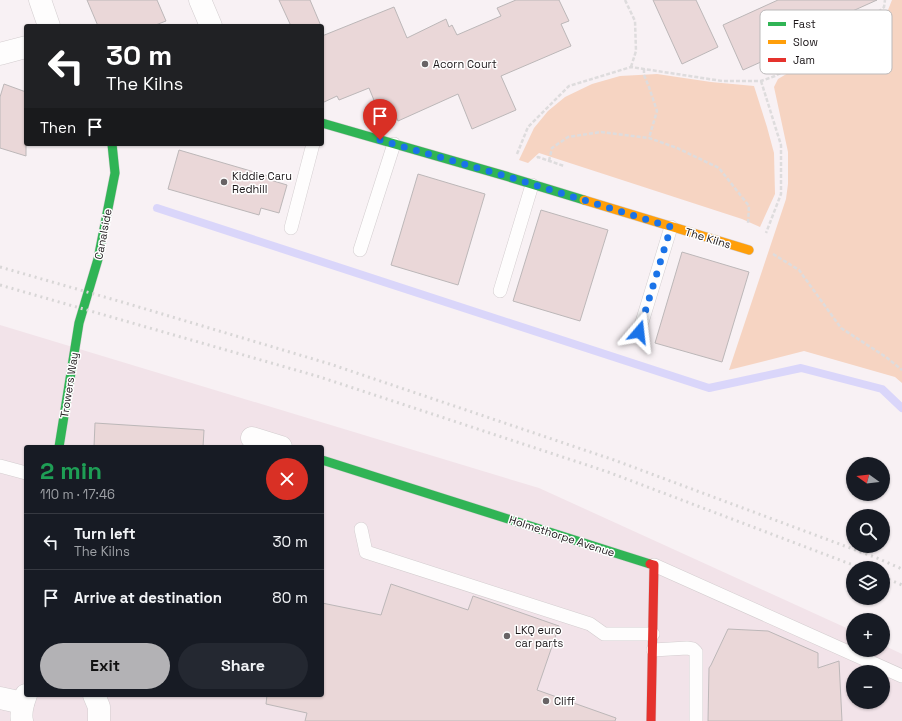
<!DOCTYPE html>
<html lang="en">
<head>
<meta charset="utf-8">
<style>
	body { margin:0; font-family:"Space Grotesk",sans-serif; background:#242831; color:#f1f3f6; height:100vh; display:flex; flex-direction:column; font-size:15px; white-space:nowrap }
	* { box-sizing:border-box; margin:0 }
	p { font-size:13px; color:#9ea1a6 }
	.icon { flex:none; width:22px; height:22px; fill:none; stroke:currentColor; stroke-width:2; stroke-linecap:round; stroke-linejoin:round }
	.map { position:relative; flex:1; overflow:hidden }
	.sheet { position:absolute; left:24px; top:445px; width:300px; height:252px; display:flex; flex-direction:column; background:#171b24; border-radius:4px; box-shadow:0 1px 3px #0004 }
	.sheet>* { flex:none }
	.banner { position:absolute; left:24px; top:24px; width:300px; height:122px; border-radius:4px; box-shadow:0 1px 3px #0004; background:#202124; color:#fff; overflow:hidden }
	.needle { width:26px; rotate:285deg }
	.buttons { position:absolute; left:846px; top:457px; display:grid; gap:8px }
	.buttons a { display:grid; place-items:center; width:44px; height:44px; border-radius:50%; background:#171b24; box-shadow:0 1px 3px #0004; font-size:20px }
	.pin { position:absolute; display:grid; place-items:center; width:34px; height:34px; color:#fff; margin:-41px -17px; border-radius:50% 50% 50% 0; rotate:-45deg; box-shadow:0 0 4px #0007 }
	.pin .icon { rotate:45deg }
	.me { position:absolute; width:44px; margin:-22px; rotate:17deg; stroke-linejoin:round; filter:drop-shadow(0 0 3px #0008) }
	.turn { display:flex; align-items:center; gap:14px; height:84px; padding:0 16px; font-size:18px }
	.turn .icon { width:52px; height:52px; stroke-width:2.5 }
	.turn b { display:block; font-size:28px; line-height:34px }
	.then { display:flex; align-items:center; height:38px; padding:0 16px; background:#0003; gap:8px; font-size:15px }
	.round { display:grid; place-items:center; flex:none; width:42px; height:42px; border-radius:21px; background:#242831 }
	.head { display:flex; align-items:center; justify-content:space-between; height:68px; padding:0 16px }
	h1 { font-size:24px; font-weight:800; line-height:30px; color:#1e9e55 }
	.cta { display:flex; gap:8px; margin-top:auto; padding:8px 16px }
	.cta a { flex:1; height:46px; border-radius:24px; background:#b3b2b5; color:#111; font-size:16px; font-weight:800; line-height:46px; text-align:center }
	.cta a+a { background:#242831; color:#f1f3f6 }
	ul { padding:0; list-style:none }
	li { display:flex; align-items:center; gap:12px; height:56px; padding:0 16px; border-top:1px solid #363941 }
	li div { flex:1 }
	li b { display:block; font-size:15px }
	li em { font-style:normal }
	.map>svg:first-child { display:block }
</style>
</head>
<body>
<div class="map">
<svg width="902" height="721" viewBox="0 0 902 721">
	<rect width="100%" height="100%" fill="#f8f1f4"/>
	<!-- built -->
	<path fill="#f2e3e9" fill-rule="evenodd" d="M0 325 539 488 853 631V650H883V645L902 654V721H0ZM26 447H322V695H26ZM853 672H883V702H853Z"/>
	<!-- green -->
	<g fill="#f6d4c2">
		<path d="M892 0H902V383L895 377 804 351 729 370 786 199 788 184V152L774 87 778 79 886 15Z"/>
		<path d="M657 74 711 82 754 86 767 127 774 153 775 194 760 227 742 219 539 153 528 163 519 160 534 128 548 111 565 97 592 84 620 76Z"/>
	</g>
	<g fill="none" stroke-linecap="round" stroke-linejoin="round">
		<!-- stream -->
		<path stroke="#dad6fa" stroke-width="8" d="M157 208 709 388 801 368 882 389 902 408"/>
	</g>
	<!-- building -->
	<g fill="#ead7d8" stroke="#bcb7b8">
		<path d="M87 0H157L166 21 153 26H98Z"/>
		<path d="M279 0H310L321 26H291Z"/>
		<path d="M516 0H559L569 21 561 24 571 46 501 76 516 110 472 129 458 94 398 121 393 109 380 115 369 88 339 100 337 96 322 103V36L394 7 407 38 446 19 449 27 452 25 457 35 501 16 497 8Z"/>
		<path d="M653 0H696L718 47 682 64Z"/>
		<path d="M778 0H877L826 23 831 32 810 40 743 70 723 25Z"/>
		<path d="M4 84 26 92V156L0 148V97Z"/>
		<path d="M179 150 268 176 267 179 287 185 279 213 261 208 259 215 168 189Z"/>
		<path d="M418 174 485 194 458 285 391 265Z"/>
		<path d="M541 210 608 230 580 321 513 301Z"/>
		<path d="M682 252 749 272 722 362 655 343Z"/>
		<path d="M95 423 204 430 203 447H94Z"/>
		<path d="M391 584 468 610 473 596 559 626 537 690 616 718 615 721H305L307 713 266 704 267 695H322V603L381 615Z"/>
		<path d="M728 629 768 631 818 653V668L839 661 842 721H708L709 668 711 665Z"/>
	</g>
	<g fill="none" stroke-linecap="round" stroke-linejoin="round">
		<!-- lane casing -->
		<g stroke="#d3cdcf" stroke-width="14">
			<g id="lane">
				<path d="M291 228 313 144"/>
				<path d="M360 250 394 144"/>
				<path d="M500 291 532 185"/>
				<path d="M639 332 671 227"/>
				<path d="M0 466 26 473"/>
				<path d="M361 529 366 552 590 624 604 634H653"/>
				<path d="M654 565 902 676"/>
				<path d="M653 650 687 648 693 649 696 652V721"/>
			</g>
		</g>
		<!-- street casing -->
		<g stroke="#d3cdcf" stroke-width="23">
			<g id="street">
				<path d="M40 0 49 26"/>
				<path d="M200 0 211 26"/>
				<path d="M0 54 26 47"/>
				<path d="M252 438 281 447"/>
				<path d="M94 695 99 707V721"/>
				<path d="M0 698 23 703"/>
				<path d="M22 721C20 712 23 703 26 695"/>
			</g>
		</g>
		<!-- fast casing -->
		<g stroke="#d3cdcf" stroke-width="10">
			<g id="fast">
				<path d="M322 123 509 177 584 200"/>
				<path d="M59 447 79 323 98 259 115 173 112 144"/>
				<path d="M322 460 650 564"/>
			</g>
		</g>
		<!-- slow casing -->
		<g stroke="#d3cdcf" stroke-width="10">
			<path id="slow" d="M584 200 749 250"/>
		</g>
		<!-- jam casing -->
		<g stroke="#d3cdcf" stroke-width="10">
			<path id="jam" d="M650 564 654 565 651 721"/>
		</g>
		<!-- path -->
		<g stroke="#dedcdd" stroke-width="2.5" stroke-dasharray="4 2" stroke-linecap="butt">
			<path d="M625 0 635 21 636 51 631 67"/>
			<path d="M644 69V75L649 87 657 111 649 138"/>
			<path d="M761 81 781 145V194L766 233"/>
			<path d="M517 154 528 127 569 86 631 67 722 81H761L775 76 850 36 884 7 885 0"/>
			<path d="M537 158 538 157 564 166"/>
			<path d="M549 161 552 148 568 137 601 132 649 138 677 148 719 168 749 206 748 224"/>
			<path d="M773 254 799 270 841 328 886 357 902 370"/>
		</g>
		<!-- lane -->
		<use href="#lane" stroke="#fefdfd" stroke-width="13"/>
		<!-- street -->
		<use href="#street" stroke="#fefdfd" stroke-width="22"/>
		<!-- fast -->
		<use href="#fast" stroke="#30b455" stroke-width="9"/>
		<!-- slow -->
		<use href="#slow" stroke="#ff9f0a" stroke-width="9"/>
		<!-- jam -->
		<use href="#jam" stroke="#e5322d" stroke-width="9"/>
		<!-- rail -->
		<g stroke="#d8d6d6" stroke-width="3" stroke-dasharray="2 4" stroke-linecap="butt">
			<path d="M0 267 122 302 330 364 614 460 877 558 902 569"/>
			<path d="M0 285 320 377 608 472 861 568"/>
			<path d="M883 577 902 585"/>
		</g>
	</g>
	<g fill="none" stroke-linecap="round" stroke-linejoin="round">
		<!-- route -->
		<path stroke="#1a73e8" stroke-width="7" stroke-dasharray="0 12.6" d="M380 140 509 177 671 227 639 332"/>
	</g>
	<!-- markers -->
	<g fill="#686365" stroke="#fff" stroke-width="1.5">
		<circle cx="425" cy="64" r="4"/>
		<circle cx="224" cy="182" r="4"/>
		<circle cx="507" cy="636" r="4"/>
		<circle cx="546" cy="701" r="4"/>
	</g>
	<g text-anchor="middle" stroke-width="3" stroke-linejoin="round" paint-order="stroke">
		<!-- poi labels -->
		<g font-size="11" fill="#1b1618" stroke="#fff" text-anchor="start">
			<text x="433" y="68">Acorn Court</text>
			<text x="232" y="180">Kiddie Caru<tspan x="232" dy="13">Redhill</tspan></text>
			<text x="515" y="634">LKQ euro<tspan x="515" dy="13">car parts</tspan></text>
			<text x="554" y="705">Cliff</text>
		</g>
		<!-- street labels -->
		<g font-size="11" fill="#1b1618" stroke="#fff">
			<text transform="translate(103 234) rotate(-79)" y="4">Canalside</text>
			<text transform="translate(708 238) rotate(17)" y="4">The Kilns</text>
			<text transform="translate(69 385) rotate(-81)" y="4">Trowers Way</text>
			<text transform="translate(562 536) rotate(18)" y="4">Holmethorpe Avenue</text>
		</g>
	</g>
	<!-- legend -->
	<rect x="760" y="10" width="132" height="64" rx="6" fill="#fff" stroke="#bbb9ba" stroke-width="1"/>
	<rect x="768" y="22" width="18" height="4" fill="#30b455"/>
	<rect x="768" y="40" width="18" height="4" fill="#ff9f0a"/>
	<rect x="768" y="58" width="18" height="4" fill="#e5322d"/>
	<g font-size="11" fill="#1b1618">
		<text x="793" y="28">Fast</text>
		<text x="793" y="46">Slow</text>
		<text x="793" y="64">Jam</text>
	</g>
</svg>
<div class="buttons">
<a><svg class="needle" viewBox="-14 -14 28 28"><path d="M0-13l5 13h-10z" fill="#e53935"/><path d="M0 13l5-13h-10z" fill="#9ea1a6"/></svg></a>
<a><svg class="icon" aria-label="search" viewBox="0 0 24 24"><circle cx="10" cy="10" r="6"/><path d="M15 15l6 6"/></svg></a>
<a><svg class="icon" aria-label="layers" viewBox="0 0 24 24"><path d="M12 4l9 5-9 5-9-5zM3 14l9 5 9-5"/></svg></a>
<a>+</a>
<a>−</a>
</div>
<div class="pin" style="left:380px;top:140px;background:#d93025"><svg class="icon" aria-label="arrive" viewBox="0 0 24 24"><path d="M6 21V4h12l-3 4 3 4H6"/></svg></div>
<svg class="me" style="left:639px;top:332px" viewBox="-20 -20 40 40"><path d="M0-17L14 15 0 8-14 15z" fill="#1a73e8" stroke="#fff" stroke-width="4"/></svg>
<div class="banner">
<div class="turn"><svg class="icon" aria-label="left" viewBox="0 0 24 24"><path d="M17 20v-9H6M10 6l-5 5 5 5"/></svg><div><b>30 m</b>The Kilns</div></div>
<div class="then">Then<svg class="icon" aria-label="arrive" viewBox="0 0 24 24"><path d="M6 21V4h12l-3 4 3 4H6"/></svg></div>
</div>
<section class="sheet">
<div class="head"><div><h1>2 min</h1><p>110 m · 17:46</p></div><a class="round" style="background:#d93025;color:#fff"><svg class="icon" aria-label="close" viewBox="0 0 24 24"><path d="M6 6l12 12M18 6L6 18"/></svg></a></div>
<ul>
<li><svg class="icon" aria-label="left" viewBox="0 0 24 24"><path d="M17 20v-9H6M10 6l-5 5 5 5"/></svg><div><b>Turn left</b><p>The Kilns</p></div><em>30 m</em></li>
<li><svg class="icon" aria-label="arrive" viewBox="0 0 24 24"><path d="M6 21V4h12l-3 4 3 4H6"/></svg><div><b>Arrive at destination</b></div><em>80 m</em></li>
</ul>
<div class="cta"><a>Exit</a><a>Share</a></div>
</section>
</div>
</body>
</html>
